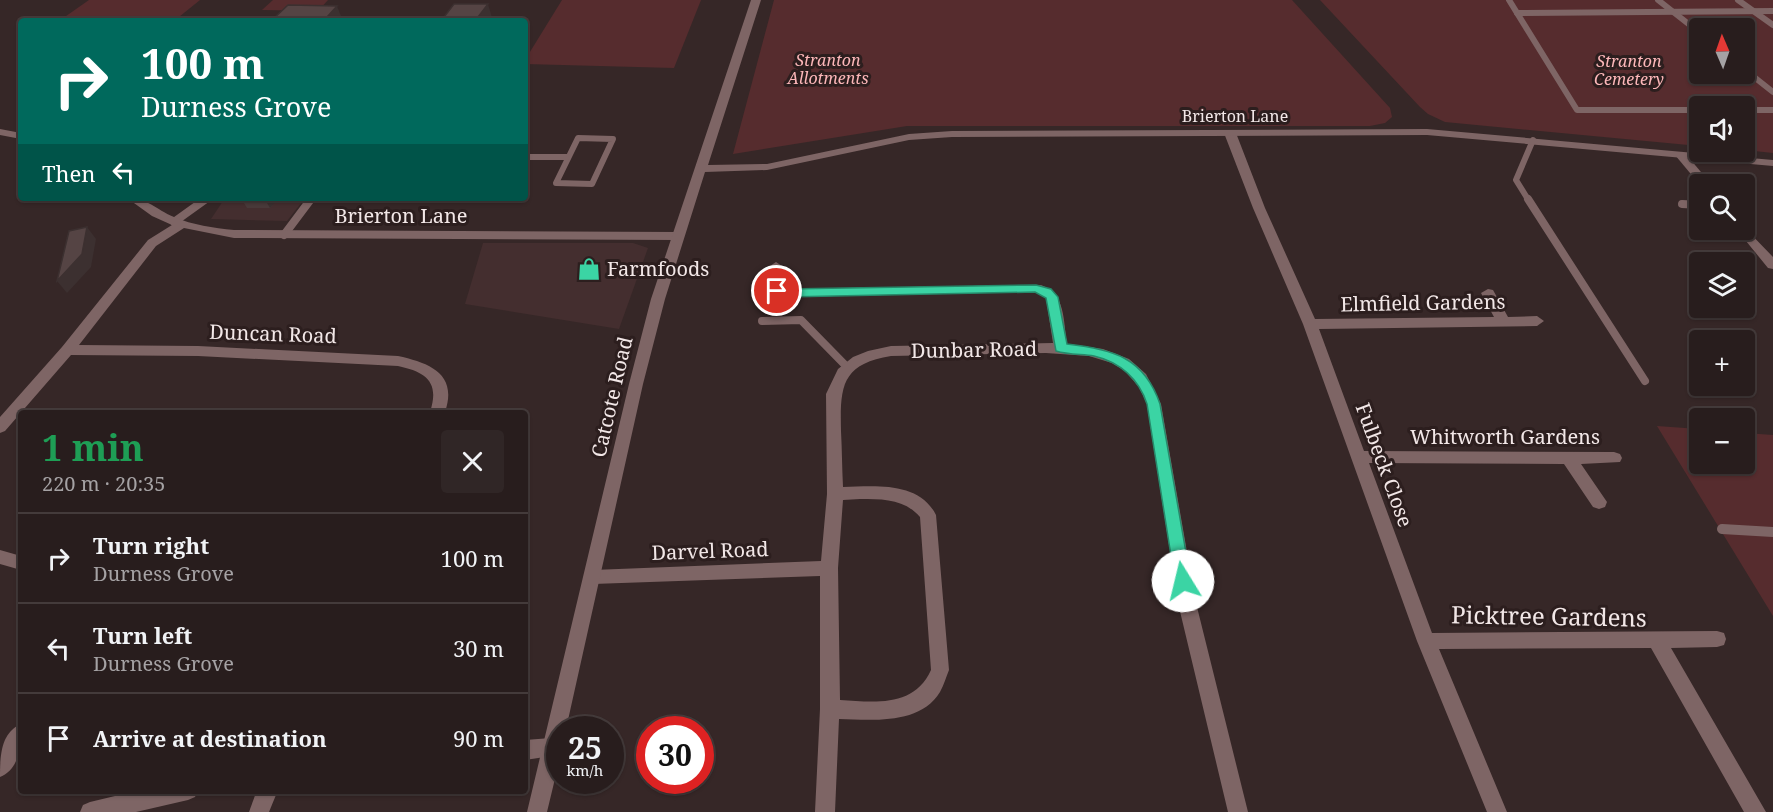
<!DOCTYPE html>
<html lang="en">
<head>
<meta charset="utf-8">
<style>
	body { margin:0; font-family:"Noto Serif",serif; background:#302626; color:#f1f3f6; height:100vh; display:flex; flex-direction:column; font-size:22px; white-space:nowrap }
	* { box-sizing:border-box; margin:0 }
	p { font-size:20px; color:#a5a2a4 }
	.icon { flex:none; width:33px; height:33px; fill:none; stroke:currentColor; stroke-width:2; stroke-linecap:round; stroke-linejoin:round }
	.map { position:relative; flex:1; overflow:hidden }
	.sheet { position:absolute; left:18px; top:410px; width:510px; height:384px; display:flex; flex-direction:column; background:#281d1d; border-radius:6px; box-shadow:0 2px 4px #0004,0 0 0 2px #443b3b }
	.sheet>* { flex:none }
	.banner { position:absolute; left:18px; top:18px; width:510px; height:183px; border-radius:6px; box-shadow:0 2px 4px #0004,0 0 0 2px #443b3b; background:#00695c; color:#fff; overflow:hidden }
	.needle { width:39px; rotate:358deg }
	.controls { position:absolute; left:1689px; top:18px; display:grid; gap:12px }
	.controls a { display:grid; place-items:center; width:66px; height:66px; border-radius:6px; background:#281d1d; box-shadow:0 2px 4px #0004,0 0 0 2px #443b3b; font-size:30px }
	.speed { position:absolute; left:546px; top:716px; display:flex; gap:12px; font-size:30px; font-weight:700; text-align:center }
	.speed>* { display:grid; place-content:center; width:78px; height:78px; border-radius:50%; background:#281d1d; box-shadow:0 2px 4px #0004,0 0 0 2px #443b3b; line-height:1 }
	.speed small { font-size:15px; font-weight:400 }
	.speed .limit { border:9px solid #d22; background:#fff; color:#111 }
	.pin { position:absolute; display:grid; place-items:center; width:51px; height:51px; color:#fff; margin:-26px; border:3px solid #fff; border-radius:50%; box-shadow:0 2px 6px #0007 }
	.me { position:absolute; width:66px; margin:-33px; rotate:351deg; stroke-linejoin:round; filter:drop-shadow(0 0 4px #0008) }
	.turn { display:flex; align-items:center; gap:21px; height:126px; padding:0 24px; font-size:27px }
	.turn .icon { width:78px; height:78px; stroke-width:2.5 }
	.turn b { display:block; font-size:42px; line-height:51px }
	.then { display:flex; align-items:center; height:57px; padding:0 24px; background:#0003; gap:12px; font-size:22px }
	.round { display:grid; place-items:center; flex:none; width:63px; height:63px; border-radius:6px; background:#302626 }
	.head { display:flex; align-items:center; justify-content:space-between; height:102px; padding:0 24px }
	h1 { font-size:36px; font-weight:700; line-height:45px; color:#1e9e55 }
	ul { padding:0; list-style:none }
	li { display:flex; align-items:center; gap:18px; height:90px; padding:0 24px; border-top:2px solid #443b3b }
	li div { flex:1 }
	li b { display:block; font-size:22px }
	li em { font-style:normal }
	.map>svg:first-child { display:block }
</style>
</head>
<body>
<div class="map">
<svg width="1773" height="812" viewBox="0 0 1773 812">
	<rect width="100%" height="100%" fill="#362727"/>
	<!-- built -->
	<g fill="#442e2f">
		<path d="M225 198H305L287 221 211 219Z"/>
		<path d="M483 243H633L648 248 619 329 465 304Z"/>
	</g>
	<!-- green -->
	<g fill="#562c2e" fill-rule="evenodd">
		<path d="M89 0H200L174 21H59Z"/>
		<path d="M273 0H328L318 11 262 10Z"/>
		<path d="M562 0H701L674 68 525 64V60Z"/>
		<path d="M774 0H1292L1390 108 1392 117 1385 123 1370 126H907L733 154Z"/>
		<path d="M1320 0H1773V153L1745 150 1744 106H1700L1699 146 1445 122 1428 114 1420 107ZM1700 28H1744V74H1700Z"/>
		<path d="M1657 426 1699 429 1700 464H1744L1745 433 1773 435V616Z"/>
	</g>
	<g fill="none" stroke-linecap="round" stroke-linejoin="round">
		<!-- service-far2 -->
		<g stroke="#7e6565" stroke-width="6">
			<path d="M1509 0 1577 110H1700"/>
			<path d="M1658 0 1700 33"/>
			<path d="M1738 0 1773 25"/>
			<path d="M1517 13 1773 11"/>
			<path d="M1744 69 1773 92"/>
			<path d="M1744 110H1773"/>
			<path d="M578 138 613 139 592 184 556 183Z"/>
			<path d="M525 157H568"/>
			<path d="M204 201 208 198"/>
			<path d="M310 201 312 198"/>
			<path d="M1529 201 1516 180 1533 140"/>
		</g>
		<!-- service-far1 -->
		<g stroke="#7e6565" stroke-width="8">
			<path d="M1528 199 1645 381"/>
			<path d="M1682 204 1700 205"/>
			<path d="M174 222 206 199"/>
			<path d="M284 235 311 199"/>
			<path d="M762 321 801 320 849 369"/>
		</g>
		<!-- service -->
		<path stroke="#7e6565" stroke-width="10" d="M1722 529 1773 532"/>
		<!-- minor -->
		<g fill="#7e6565" fill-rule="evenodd">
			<path d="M0 129 21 133V139L0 135Z"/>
			<path d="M1230 130 1236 133 1265 208 1315 319 1494 317 1481 293 1488 289 1493 290 1508 317 1537 316 1544 321 1537 326 1319 329 1364 451 1614 452 1620 454 1622 458 1620 462 1581 464 1607 502 1605 507 1599 509 1593 507 1564 464 1369 463 1432 633 1717 631 1724 633 1726 639 1724 645 1717 647 1671 648 1766 812H1744L1651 648 1439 649 1507 812H1487L1417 641 1303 324 1253 208 1224 133Z"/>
			<path d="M1681 152 1685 153 1711 184 1700 185 1675 155Z"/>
			<path d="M127 198C148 198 155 209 174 217 193 225 213 228 234 230L678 232 684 236 678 240 234 238 184 228 156 246 79 345 198 346 398 356C430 363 458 374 445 412H430C440 382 426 372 398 366L198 356 71 355 5 431 0 433V417L62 347 148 240 172 225 152 216Z"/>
			<path d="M1744 227 1773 257V269L1768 268 1737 230H1744Z"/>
			<path d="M776 262 782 266 785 289 1041 285C1066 294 1063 320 1067 344L1103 349 1129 359 1146 374 1161 404 1196 603 1248 812H1228L1178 603 1147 404 1139 387 1125 371 1112 363 1089 356 1046 353 891 356C841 364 840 387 841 431 842 449 842 468 843 487 875 486 919 481 936 515L949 670C946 677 944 685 940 692 920 725 872 720 839 719L835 812H815L820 709V576L593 584 587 582 584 577 587 572 593 570 821 561 827 494 826 394 838 369 853 357 868 351 891 346 1053 343 1046 298 1035 292 785 297 772 294 770 291V266ZM860 499C884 499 904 499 920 517L931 670C914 708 874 702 840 700L838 568 843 500Z"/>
			<path d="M0 550 21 556V570L0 564Z"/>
			<path d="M21 724C21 744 21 768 0 777 0 758 0 733 21 724Z"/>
			<path d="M551 738 558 741V755L525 760V740Z"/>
			<path d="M140 790H198L195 797 188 800 136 812H80L83 805 90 802Z"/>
			<path d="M257 790H278L269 812H249Z"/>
		</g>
		<!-- tertiary -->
		<path fill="#7e6565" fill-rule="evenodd" d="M751 0H761L708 165 767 164 909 134 952 131 1427 129 1773 160V166L1427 135 952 137 909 140 767 170 705 172 665 299 643 384 566 729H560V758L547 812H527L629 384 651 299Z"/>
	</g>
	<!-- wall -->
	<path fill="#493a3a" d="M241 198H279L270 208H247Z"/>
	<!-- shaded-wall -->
	<g fill="#3c3030">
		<path d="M488 4 493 21H475Z"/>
		<path d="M337 6 343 21 327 17Z"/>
		<path d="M264 198H279L270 208Z"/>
		<path d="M87 227 96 239 91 267 67 293 57 281Z"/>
	</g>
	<!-- building -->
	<g fill="#544" stroke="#3c3030" stroke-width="1.5">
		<path d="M454 4H488L475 21H441Z"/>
		<path d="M288 5 337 6 327 17 376 18 374 21H271Z"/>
		<path d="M87 227 82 254 57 281 69 231Z"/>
	</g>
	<!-- route -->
	<path fill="#3bd4a4" stroke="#268a6b" stroke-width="1.5" d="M1036 285 1051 289 1058 297 1067 344C1112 349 1144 357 1160 404L1191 581 1189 586 1183 588 1178 586 1175 581 1147 404C1139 379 1120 362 1094 356 1082 354 1069 355 1056 351L1046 298 1035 292 785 297 773 294 771 291 777 287 785 289Z"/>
	<!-- icons -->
	<defs>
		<g id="shop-bare" transform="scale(1.8)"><path d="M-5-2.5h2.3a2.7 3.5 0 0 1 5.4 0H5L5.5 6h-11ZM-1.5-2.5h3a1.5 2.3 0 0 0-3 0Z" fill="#3bd4a4" stroke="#2c1e1e" stroke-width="2.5" paint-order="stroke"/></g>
	</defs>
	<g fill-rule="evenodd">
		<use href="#shop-bare" x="589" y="269"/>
	</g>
	<g text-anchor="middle" stroke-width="6" stroke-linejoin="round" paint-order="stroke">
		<!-- far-park labels -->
		<g font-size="16" font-style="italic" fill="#fdb7b9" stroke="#2c1e1e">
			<text x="828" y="66">Stranton<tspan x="828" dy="18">Allotments</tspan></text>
			<text x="1629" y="67">Stranton<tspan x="1629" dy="18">Cemetery</tspan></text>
		</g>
		<!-- far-street labels -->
		<g font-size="16" fill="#f2e7e7" stroke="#2c1e1e">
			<text x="1235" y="122">Brierton Lane</text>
		</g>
		<!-- street labels -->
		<g font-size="20" fill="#f2e7e7" stroke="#2c1e1e">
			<text x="401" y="223">Brierton Lane</text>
			<text transform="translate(1423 303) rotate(-1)" y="7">Elmfield Gardens</text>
			<text transform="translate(273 334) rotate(2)" y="7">Duncan Road</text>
			<text transform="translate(974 350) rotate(-1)" y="7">Dunbar Road</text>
			<text transform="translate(612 397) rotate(-77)" y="7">Catcote Road</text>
			<text x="1505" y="444">Whitworth Gardens</text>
			<text transform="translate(1384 465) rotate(70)" y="7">Fulbeck Close</text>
			<text transform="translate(710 551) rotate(-2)" y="7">Darvel Road</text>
		</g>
		<!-- poi labels -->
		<g font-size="20" fill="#f2e7e7" stroke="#2c1e1e" text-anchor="start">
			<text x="607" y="276">Farmfoods</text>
		</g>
		<!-- near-street labels -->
		<g font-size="24" fill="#f2e7e7" stroke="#2c1e1e">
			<text transform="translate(1549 617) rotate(1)" y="8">Picktree Gardens</text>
		</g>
	</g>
</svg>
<div class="controls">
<a><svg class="needle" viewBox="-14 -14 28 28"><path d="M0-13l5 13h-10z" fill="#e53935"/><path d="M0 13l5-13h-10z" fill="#a5a2a4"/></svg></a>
<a><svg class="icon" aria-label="sound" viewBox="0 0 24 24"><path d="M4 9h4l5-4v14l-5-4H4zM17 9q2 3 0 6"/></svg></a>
<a><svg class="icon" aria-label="search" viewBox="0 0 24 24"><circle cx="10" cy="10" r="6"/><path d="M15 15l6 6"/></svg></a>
<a><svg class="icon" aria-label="layers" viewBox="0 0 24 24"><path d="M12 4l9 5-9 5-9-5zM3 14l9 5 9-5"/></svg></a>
<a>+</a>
<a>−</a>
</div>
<div class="speed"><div>25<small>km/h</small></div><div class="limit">30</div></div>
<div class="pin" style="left:777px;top:291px;background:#d93025"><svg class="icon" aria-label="arrive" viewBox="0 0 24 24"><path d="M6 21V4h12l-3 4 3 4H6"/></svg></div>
<svg class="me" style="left:1183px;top:581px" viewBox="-20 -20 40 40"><circle r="19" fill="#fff"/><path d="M0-13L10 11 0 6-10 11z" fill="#3bd4a4"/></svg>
<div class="banner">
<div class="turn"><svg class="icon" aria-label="right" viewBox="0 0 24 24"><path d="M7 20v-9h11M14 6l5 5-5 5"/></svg><div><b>100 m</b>Durness Grove</div></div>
<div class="then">Then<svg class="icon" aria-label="left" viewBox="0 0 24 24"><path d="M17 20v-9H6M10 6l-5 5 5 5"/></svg></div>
</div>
<section class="sheet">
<div class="head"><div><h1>1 min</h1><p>220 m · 20:35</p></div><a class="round"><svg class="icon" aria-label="close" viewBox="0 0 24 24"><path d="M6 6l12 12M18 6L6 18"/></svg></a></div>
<ul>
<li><svg class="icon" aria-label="right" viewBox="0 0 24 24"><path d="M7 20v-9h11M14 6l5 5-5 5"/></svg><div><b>Turn right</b><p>Durness Grove</p></div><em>100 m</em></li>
<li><svg class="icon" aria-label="left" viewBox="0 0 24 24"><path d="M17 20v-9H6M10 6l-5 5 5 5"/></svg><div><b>Turn left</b><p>Durness Grove</p></div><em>30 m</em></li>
<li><svg class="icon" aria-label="arrive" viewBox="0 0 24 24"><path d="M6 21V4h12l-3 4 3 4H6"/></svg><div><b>Arrive at destination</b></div><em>90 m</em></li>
</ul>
</section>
</div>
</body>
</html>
